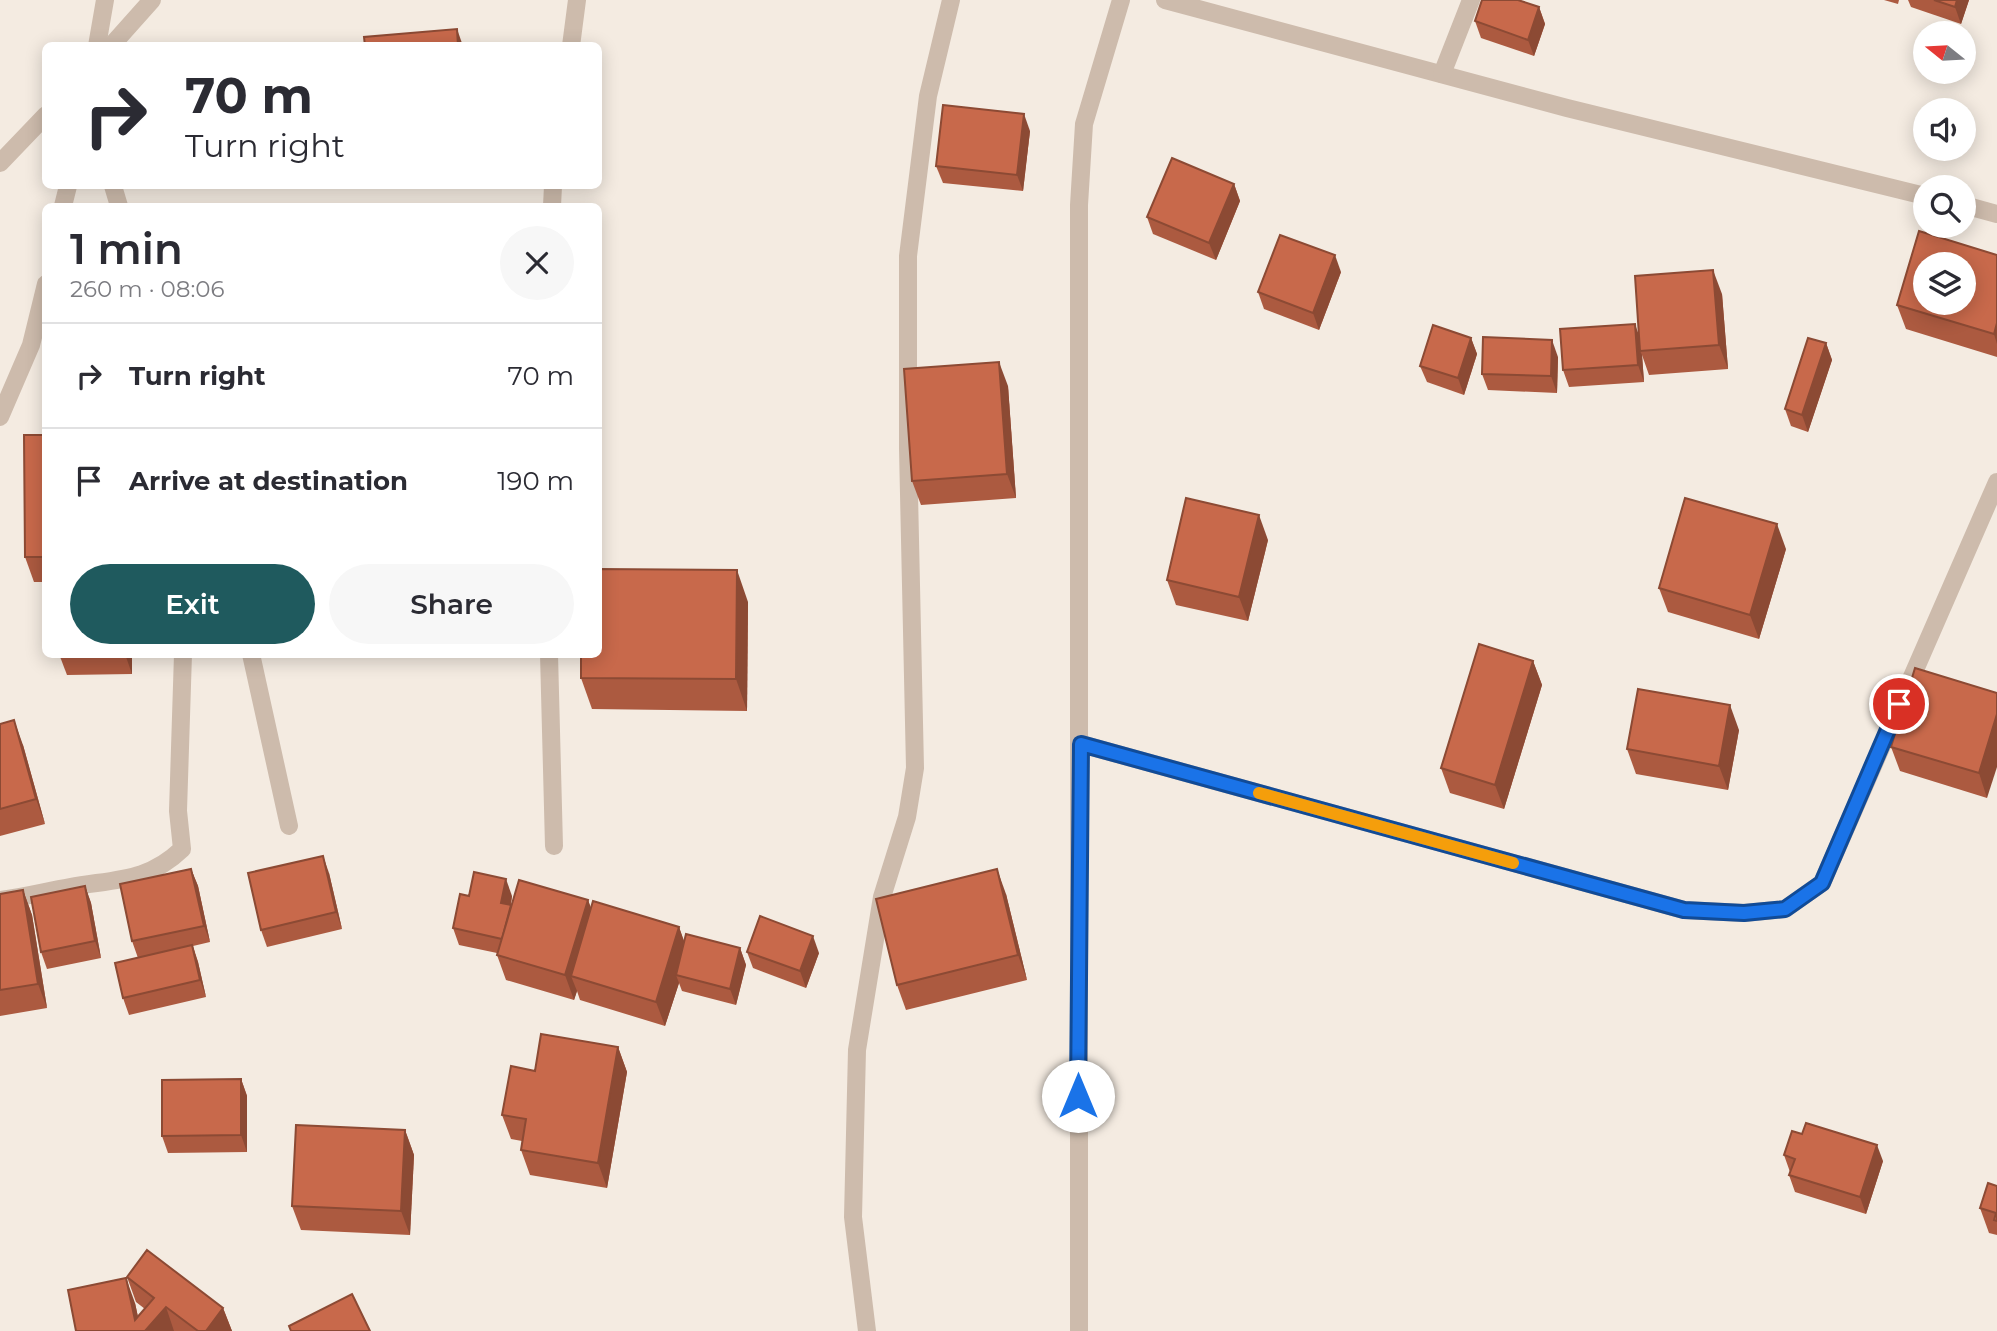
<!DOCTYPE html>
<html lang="en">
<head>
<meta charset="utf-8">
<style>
	body { margin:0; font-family:Montserrat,sans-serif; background:#f7f7f7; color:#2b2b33; height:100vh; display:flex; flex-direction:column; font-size:26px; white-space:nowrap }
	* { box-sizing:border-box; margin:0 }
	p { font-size:23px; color:#7c7c81 }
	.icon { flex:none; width:38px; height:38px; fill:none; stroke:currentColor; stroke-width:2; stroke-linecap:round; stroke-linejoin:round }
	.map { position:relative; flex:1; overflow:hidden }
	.panel { position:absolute; left:42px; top:203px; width:560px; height:455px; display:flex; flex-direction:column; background:#fff; border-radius:10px; box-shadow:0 4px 18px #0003 }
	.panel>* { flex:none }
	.hud { position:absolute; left:42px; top:42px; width:560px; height:147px; border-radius:10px; box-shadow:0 4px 18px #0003; background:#fff; color:#2b2b33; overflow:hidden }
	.needle { width:46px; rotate:288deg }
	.fabs { position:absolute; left:1913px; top:21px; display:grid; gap:14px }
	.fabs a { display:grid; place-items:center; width:63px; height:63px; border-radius:50%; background:#fff; box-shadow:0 4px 18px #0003; font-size:35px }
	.pin { position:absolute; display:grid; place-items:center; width:60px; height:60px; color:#fff; margin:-30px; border:4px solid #fff; border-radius:50%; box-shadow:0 2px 7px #0007 }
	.me { position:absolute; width:77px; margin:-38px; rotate:0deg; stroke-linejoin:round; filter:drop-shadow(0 0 5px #0008) }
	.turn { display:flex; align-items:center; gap:24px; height:147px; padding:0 28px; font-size:32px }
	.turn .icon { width:91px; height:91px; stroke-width:2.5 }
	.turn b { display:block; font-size:49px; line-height:60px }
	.round { display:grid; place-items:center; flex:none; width:74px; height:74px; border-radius:37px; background:#f7f7f7 }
	.head { display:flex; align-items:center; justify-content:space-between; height:119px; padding:0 28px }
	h1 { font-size:42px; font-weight:600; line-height:52px }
	.action { display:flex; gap:14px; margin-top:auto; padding:14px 28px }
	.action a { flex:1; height:80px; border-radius:42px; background:#1f5a5e; color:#fff; font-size:28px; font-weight:600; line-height:80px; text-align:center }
	.action a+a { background:#f7f7f7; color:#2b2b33 }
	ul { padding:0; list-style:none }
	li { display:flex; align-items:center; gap:21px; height:105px; padding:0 28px; border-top:2px solid #e1e1e2 }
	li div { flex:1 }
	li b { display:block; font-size:26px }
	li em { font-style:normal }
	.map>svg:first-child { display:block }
</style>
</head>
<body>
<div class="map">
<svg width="1997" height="1331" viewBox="0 0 1997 1331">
	<rect width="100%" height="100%" fill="#f4ebe1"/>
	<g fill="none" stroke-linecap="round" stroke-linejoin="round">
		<!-- minor -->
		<g stroke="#cdbbac" stroke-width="18">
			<path d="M1165 0 1567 108 1925 196"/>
			<path d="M97 46 105 0"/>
			<path d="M111 46 152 0"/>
			<path d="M571 46 577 0"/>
			<path d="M1442 74 1471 0"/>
			<path d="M0 163 46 115"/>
			<path d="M113 186 119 206"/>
			<path d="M1964 205 1997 214"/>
			<path d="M63 206 68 186"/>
			<path d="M552 206 553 186"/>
			<path d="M0 417 31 345 46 284"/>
			<path d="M251 654 289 826"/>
			<path d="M549 654 554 846"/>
			<path d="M1081 744 1684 910 1744 913 1785 909 1822 883 1997 482"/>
			<path d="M0 900C24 897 47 891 70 887 115 879 148 882 182 849L178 811 183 654"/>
			<path d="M867 1331 853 1217 857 1050 882 897 907 817 915 768 908 448V256L928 96 951 0"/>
			<path d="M1079 1331V205L1084 124 1121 0"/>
		</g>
	</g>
	<!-- wall -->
	<g fill="#ac5a40">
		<path d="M1884 0H1899L1898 4Z"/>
		<path d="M1908 0H1969L1961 24 1911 7Z"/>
		<path d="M1539 7 1545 24 1534 56 1481 38 1475 21Z"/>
		<path d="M1030 131 1023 191 943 183 936 166Z"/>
		<path d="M1234 184 1240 201 1216 260 1153 234 1147 217Z"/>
		<path d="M1997 255V357L1906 329 1897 305Z"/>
		<path d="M1341 272 1319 330 1264 309 1258 292Z"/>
		<path d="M1722 294 1728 369 1649 375 1642 355 1644 382 1569 387 1563 370 1639 336Z"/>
		<path d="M1471 338 1477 354 1464 395 1427 382 1420 366Z"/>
		<path d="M1826 343 1832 360 1808 432 1791 426 1785 409Z"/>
		<path d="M1558 357 1557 393 1488 390 1482 374Z"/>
		<path d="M1008 386 1016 498 921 505 912 481Z"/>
		<path d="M46 435V582H34L25 557Z"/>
		<path d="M1268 540 1248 621 1176 605 1167 580Z"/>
		<path d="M1786 549 1759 639 1668 612 1659 588Z"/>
		<path d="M748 602 747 711 592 709 581 678Z"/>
		<path d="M59 654H132V674L67 675Z"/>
		<path d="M1533 661 1542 685 1504 809 1450 793 1441 768Z"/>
		<path d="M1997 693 1987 798 1900 771 1891 747Z"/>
		<path d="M0 724 23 745 45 824 0 836Z"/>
		<path d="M1739 730 1728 790 1636 774 1627 749Z"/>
		<path d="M191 869 198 886 210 942 193 946 198 962 206 997 129 1015 123 998 138 958 132 941Z"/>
		<path d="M329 873 342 929 267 947 261 930Z"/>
		<path d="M85 886 91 903 101 958 47 969 41 952Z"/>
		<path d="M23 890 32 915 47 1008 0 1016V894Z"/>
		<path d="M1006 894 1027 980 906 1010 897 985Z"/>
		<path d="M469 896H512L511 905 588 900 591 909 679 927 684 942 740 948 746 965 736 1005 682 991 679 983 665 1026 580 1000 577 991 574 1000 506 980 497 955V953L459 945 453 928Z"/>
		<path d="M747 952 819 953 806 988 753 968Z"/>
		<path d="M618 1047 627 1072 607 1188 530 1175 521 1150 522 1141 511 1139 502 1115 535 1071Z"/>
		<path d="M241 1079 247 1096V1152L168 1153 162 1136Z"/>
		<path d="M405 1130 414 1155 410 1235 301 1230 292 1206Z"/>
		<path d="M1784 1155 1883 1161 1866 1214 1795 1192 1789 1175 1790 1172Z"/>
		<path d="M1997 1186V1235L1989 1233 1980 1208Z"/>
		<path d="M127 1277 223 1308 232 1331H76L135 1303 138 1317 145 1309 136 1302Z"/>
	</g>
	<!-- shaded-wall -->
	<g fill="#8c4a34">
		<path d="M1957 0H1969L1961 24 1955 7Z"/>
		<path d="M1539 7 1545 24 1534 56 1528 40Z"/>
		<path d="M457 29 463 46H458Z"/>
		<path d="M1024 114 1030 131 1023 191 1017 175Z"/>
		<path d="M1234 184 1240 201 1216 260 1209 243Z"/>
		<path d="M1335 255 1341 272 1319 330 1313 313Z"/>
		<path d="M1713 270 1722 294 1728 369 1719 345Z"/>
		<path d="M1997 323V344L1994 334Z"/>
		<path d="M1635 324 1641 341 1640 351 1642 355 1644 382 1638 365Z"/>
		<path d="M1471 338 1477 354 1464 395 1458 378Z"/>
		<path d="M1552 340 1558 357 1557 393 1551 376Z"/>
		<path d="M1826 343 1832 360 1808 432 1802 415Z"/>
		<path d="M999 362 1008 386 1016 498 1007 474Z"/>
		<path d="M1259 515 1268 540 1248 621 1239 597Z"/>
		<path d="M1777 524 1786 549 1759 639 1750 615Z"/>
		<path d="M737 570 748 602 747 711 736 679Z"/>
		<path d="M125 654H132V674Z"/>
		<path d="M1533 661 1542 685 1504 809 1495 785Z"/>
		<path d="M1730 705 1739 730 1728 790 1719 766Z"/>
		<path d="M1997 714V767L1987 798 1979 773Z"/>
		<path d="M14 720 23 745 45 824 36 799Z"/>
		<path d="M323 856 329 873 342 929 336 912Z"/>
		<path d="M191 869 198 886 210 942 204 926Z"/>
		<path d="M997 869 1006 894 1027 980 1018 955Z"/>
		<path d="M506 879 512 896 508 919 501 903Z"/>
		<path d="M85 886 91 903 101 958 95 941Z"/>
		<path d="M23 890 32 915 47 1008 38 984Z"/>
		<path d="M588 900 597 924 571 976 577 991 574 1000 565 975Z"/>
		<path d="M679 927 688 952 676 975 679 983 665 1026 656 1002Z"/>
		<path d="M813 936 819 953 806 988 800 971Z"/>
		<path d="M192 945 198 962 206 997 200 980Z"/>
		<path d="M740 948 746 965 736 1005 730 989Z"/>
		<path d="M618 1047 627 1072 607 1188 598 1163Z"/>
		<path d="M241 1079 247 1096V1152L241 1135Z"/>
		<path d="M405 1130 414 1155 410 1235 401 1211Z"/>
		<path d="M1877 1145 1883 1161 1866 1214 1860 1197Z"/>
		<path d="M126 1278 135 1303 141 1331 135 1320Z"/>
		<path d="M166 1307 174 1331H145Z"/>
		<path d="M223 1308 232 1331H206Z"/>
	</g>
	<!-- building -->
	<g fill="#c8694b" stroke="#8c4a34" stroke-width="2" fill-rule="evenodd">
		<path d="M1482 0H1518L1539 7 1528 40 1475 21Z"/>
		<path d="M1934 0H1957L1955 7Z"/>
		<path d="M457 29 458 46H365L364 37Z"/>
		<path d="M943 105 1024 114 1017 175 936 166Z"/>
		<path d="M1172 158 1234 184 1209 243 1147 217Z"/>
		<path d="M1919 231 1997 255V323L1994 334 1897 305ZM1925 264H1964V303H1925Z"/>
		<path d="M1280 235 1335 255 1313 313 1258 292Z"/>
		<path d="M1713 270 1719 345 1640 351 1635 276Z"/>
		<path d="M1635 324 1638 365 1563 370 1560 329Z"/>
		<path d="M1433 325 1471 338 1458 378 1420 366Z"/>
		<path d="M1483 337 1552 340 1551 376 1482 374Z"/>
		<path d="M1808 338 1826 343 1802 415 1785 409Z"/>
		<path d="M999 362 1007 474 912 481 904 369Z"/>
		<path d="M24 435H46V557H25Z"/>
		<path d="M1186 498 1259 515 1239 597 1167 580Z"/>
		<path d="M1685 498 1777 524 1750 615 1659 588Z"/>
		<path d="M598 569 737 570 736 679 581 678V654H598Z"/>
		<path d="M1479 644 1533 661 1495 785 1441 768Z"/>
		<path d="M1915 668 1997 693V714L1979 773 1891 747Z"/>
		<path d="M1638 689 1730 705 1719 766 1627 749Z"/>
		<path d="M14 720 36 799 0 809V724Z"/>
		<path d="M323 856 336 912 261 930 248 873Z"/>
		<path d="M191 869 204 926 132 941 120 884Z"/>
		<path d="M997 869 1018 955 897 985 876 899Z"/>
		<path d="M474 872 506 879 501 903 511 905 502 939 453 928 460 894 469 896Z"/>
		<path d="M519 880 588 900 565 975 497 955Z"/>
		<path d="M85 886 95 941 41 952 31 897Z"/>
		<path d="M23 890 38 984 0 990V894Z"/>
		<path d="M593 901 679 927 656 1002 571 976Z"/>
		<path d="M760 916 813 936 800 971 747 952Z"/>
		<path d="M686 934 740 948 730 989 676 975Z"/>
		<path d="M192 945 200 980 123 998 115 963Z"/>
		<path d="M541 1034 618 1047 598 1163 521 1150 526 1119 502 1115 511 1066 535 1071Z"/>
		<path d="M241 1079V1135L162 1136V1080Z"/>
		<path d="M1806 1123 1877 1145 1860 1197 1789 1175 1795 1159 1784 1155 1792 1131 1802 1134Z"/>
		<path d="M296 1125 405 1130 401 1211 292 1206Z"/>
		<path d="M1988 1183 1997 1186V1221L1994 1220 1996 1213 1980 1208Z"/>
		<path d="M147 1250 223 1308 206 1331H198L166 1307 145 1331H76L68 1290 126 1278 135 1320 154 1298 127 1277Z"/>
		<path d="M352 1294 370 1331H291L289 1326Z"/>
	</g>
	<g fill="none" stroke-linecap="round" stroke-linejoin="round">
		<!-- route casing -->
		<g stroke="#114b97" stroke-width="18">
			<path id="route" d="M1078 1096 1081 744 1684 910 1744 913 1785 909 1822 883 1899 704"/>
		</g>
		<!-- route -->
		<use href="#route" stroke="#1a73e8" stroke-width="12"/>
		<!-- slow -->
		<path stroke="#f59e0b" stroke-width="12" d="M1259 793 1513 863"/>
	</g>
</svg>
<div class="fabs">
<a><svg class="needle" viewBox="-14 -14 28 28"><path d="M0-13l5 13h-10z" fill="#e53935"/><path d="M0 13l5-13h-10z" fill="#7c7c81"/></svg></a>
<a><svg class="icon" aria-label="sound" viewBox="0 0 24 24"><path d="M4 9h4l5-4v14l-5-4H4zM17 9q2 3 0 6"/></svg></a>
<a><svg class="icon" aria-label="search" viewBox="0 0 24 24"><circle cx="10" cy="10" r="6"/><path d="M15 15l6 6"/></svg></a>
<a><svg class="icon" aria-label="layers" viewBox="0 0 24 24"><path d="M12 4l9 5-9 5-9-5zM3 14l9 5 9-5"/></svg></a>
</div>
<div class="pin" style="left:1899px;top:704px;background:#d93025"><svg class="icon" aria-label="arrive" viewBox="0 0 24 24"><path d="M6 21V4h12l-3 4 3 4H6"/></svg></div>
<svg class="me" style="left:1078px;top:1096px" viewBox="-20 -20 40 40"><circle r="19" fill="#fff"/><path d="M0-13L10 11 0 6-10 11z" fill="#1a73e8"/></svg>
<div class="hud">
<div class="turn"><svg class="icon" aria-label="right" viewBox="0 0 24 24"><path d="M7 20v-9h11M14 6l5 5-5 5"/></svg><div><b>70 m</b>Turn right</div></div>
</div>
<section class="panel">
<div class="head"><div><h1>1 min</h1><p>260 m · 08:06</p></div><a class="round"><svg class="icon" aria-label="close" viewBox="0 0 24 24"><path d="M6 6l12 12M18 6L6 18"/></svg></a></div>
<ul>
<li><svg class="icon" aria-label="right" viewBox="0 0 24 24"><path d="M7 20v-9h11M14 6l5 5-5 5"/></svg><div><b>Turn right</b></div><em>70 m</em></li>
<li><svg class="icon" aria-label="arrive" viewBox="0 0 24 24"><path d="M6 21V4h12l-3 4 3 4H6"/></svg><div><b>Arrive at destination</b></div><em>190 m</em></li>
</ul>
<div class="action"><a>Exit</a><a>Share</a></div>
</section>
</div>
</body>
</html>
